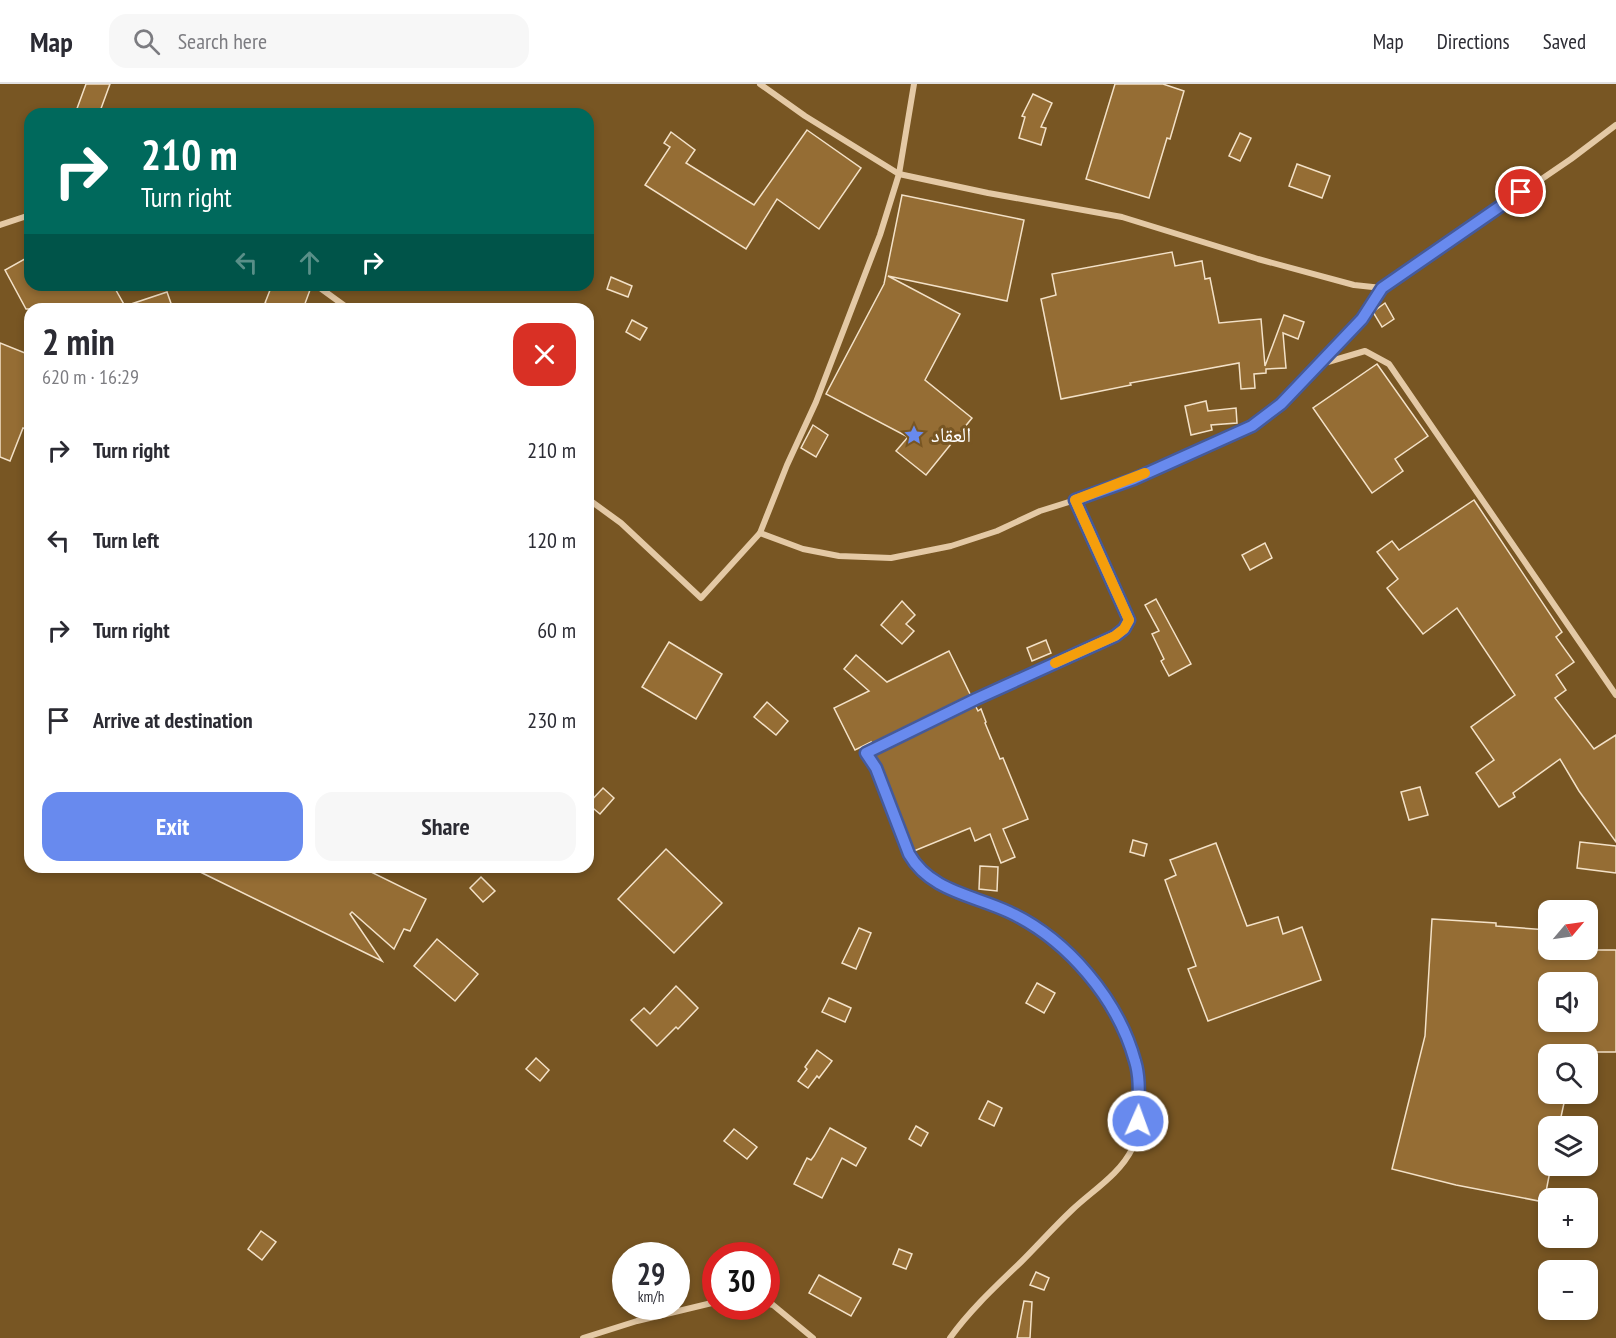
<!DOCTYPE html>
<html lang="en">
<head>
<meta charset="utf-8">
<style>
	body { margin:0; font-family:"PT Sans Narrow","Noto Naskh Arabic",sans-serif; background:#f7f7f7; color:#2b2b33; height:100vh; display:flex; flex-direction:column; font-size:22px; white-space:nowrap }
	* { box-sizing:border-box; margin:0 }
	p { font-size:20px; color:#7c7c81 }
	.icon { flex:none; width:33px; height:33px; fill:none; stroke:currentColor; stroke-width:2; stroke-linecap:round; stroke-linejoin:round }
	.map { position:relative; flex:1; overflow:hidden }
	.panel { position:absolute; left:24px; top:219px; width:570px; height:570px; display:flex; flex-direction:column; background:#fff; border-radius:18px; box-shadow:0 3px 9px #0003 }
	.panel>* { flex:none }
	.banner { position:absolute; left:24px; top:24px; width:570px; height:183px; border-radius:18px; box-shadow:0 3px 9px #0003; background:#00695c; color:#fff; overflow:hidden }
	.needle { width:39px; rotate:61deg }
	.controls { position:absolute; left:1538px; top:816px; display:grid; gap:12px }
	.controls a { display:grid; place-items:center; width:60px; height:60px; border-radius:12px; background:#fff; box-shadow:0 3px 9px #0003; font-size:30px }
	.speed { position:absolute; left:612px; top:1158px; display:flex; gap:12px; font-size:30px; font-weight:700; text-align:center }
	.speed>* { display:grid; place-content:center; width:78px; height:78px; border-radius:50%; background:#fff; box-shadow:0 3px 9px #0003; line-height:1 }
	.speed small { font-size:15px; font-weight:400 }
	.speed .limit { border:9px solid #d22; background:#fff; color:#111 }
	.pin { position:absolute; display:grid; place-items:center; width:51px; height:51px; color:#fff; margin:-26px; border:3px solid #fff; border-radius:50%; box-shadow:0 2px 6px #0007 }
	.me { position:absolute; width:66px; margin:-33px; rotate:2deg; stroke-linejoin:round; filter:drop-shadow(0 0 4px #0008) }
	.turn { display:flex; align-items:center; gap:21px; height:126px; padding:0 18px; font-size:27px }
	.turn .icon { width:78px; height:78px; stroke-width:2.5 }
	.turn b { display:block; font-size:42px; line-height:51px }
	.lanes { display:flex; align-items:center; height:57px; padding:0 18px; background:#0003; justify-content:center; gap:30px; direction:ltr }
	.lanes .off { opacity:.35 }
	.round { display:grid; place-items:center; flex:none; width:63px; height:63px; border-radius:18px; background:#f7f7f7 }
	.head { display:flex; align-items:center; justify-content:space-between; height:102px; padding:0 18px }
	h1 { font-size:36px; font-weight:700; line-height:45px }
	.action { display:flex; gap:12px; margin-top:auto; padding:12px 18px }
	.action a { flex:1; height:69px; border-radius:18px; background:#688aee; color:#fff; font-size:24px; font-weight:700; line-height:69px; text-align:center }
	.action a+a { background:#f7f7f7; color:#2b2b33 }
	ul { padding:0; list-style:none }
	li { display:flex; align-items:center; gap:18px; height:90px; padding:0 18px }
	li div { flex:1 }
	li b { display:block; font-size:22px }
	li em { font-style:normal }
	header { display:flex; align-items:center; gap:36px; box-sizing:border-box; height:84px; padding:0 30px; background:#fff; border-bottom:2px solid #e1e1e2 }
	header strong { font-size:28px }
	nav { display:flex; gap:33px; margin-inline-start:auto; font-size:21px }
	.search { width:420px; height:54px; background:#f7f7f7; display:flex; align-items:center; gap:15px; box-sizing:border-box; padding:0 21px; border-radius:18px; color:#7c7c81; font-size:22px }
	.map>svg:first-child { display:block }
</style>
</head>
<body>
<header>
<strong>Map</strong>
<div class="search"><svg class="icon" aria-label="search" viewBox="0 0 24 24"><circle cx="10" cy="10" r="6"/><path d="M15 15l6 6"/></svg>Search here</div>
<nav><a>Map</a><a>Directions</a><a>Saved</a></nav>
</header>
<div class="map">
<svg width="1616" height="1254" viewBox="0 0 1616 1254">
	<rect width="100%" height="100%" fill="#785623"/>
	<!-- building -->
	<g fill="#956d34" stroke="#f3e1c7" stroke-width="1.5" fill-rule="evenodd">
		<path d="M86 0H110L99 30H75Z"/>
		<path d="M1115 0H1163L1184 7 1170 55 1167 54 1149 114 1086 95Z"/>
		<path d="M1033 10 1052 19 1041 43 1046 44 1041 61 1019 54 1025 33 1022 32Z"/>
		<path d="M807 46 861 84 819 145 777 115 746 165 645 101 670 63 664 59 671 48 695 66 686 79 754 121Z"/>
		<path d="M1240 49 1251 54 1240 77 1229 72Z"/>
		<path d="M1297 80 1330 92 1322 114 1289 102Z"/>
		<path d="M902 111 1024 136 1007 217 888 192 960 230 925 296 972 334 926 391 896 367 908 353 826 310 884 200Z"/>
		<path d="M1172 168 1175 182 1202 177 1205 195 1210 194 1219 239 1261 235 1265 282 1284 231 1304 238 1298 255 1283 249 1286 284 1266 285V289L1254 290 1255 304 1241 305 1239 279 1130 299 1131 301 1061 315 1041 215 1056 211 1052 190Z"/>
		<path d="M30 172V201H113L125 222 167 208 173 225H26L5 186Z"/>
		<path d="M611 193 632 202 628 213 607 205Z"/>
		<path d="M272 201H299L310 206 303 225H281L265 219Z"/>
		<path d="M1385 219 1394 235 1382 243 1373 228Z"/>
		<path d="M632 236 647 244 640 256 626 248Z"/>
		<path d="M0 259 30 271V346L23 344 10 377 0 373Z"/>
		<path d="M1377 280 1428 352 1395 375 1403 387 1372 409 1313 324Z"/>
		<path d="M1206 317 1208 327 1236 324 1237 339 1211 341 1212 346 1191 351 1185 322Z"/>
		<path d="M813 341 828 351 816 373 801 364Z"/>
		<path d="M1474 416 1562 548 1556 553 1574 578 1556 591 1566 606 1555 614 1594 665 1616 651V758L1579 707 1560 675 1513 709 1515 713 1499 723 1476 689 1494 676 1471 643 1515 611 1457 524 1423 550 1387 504 1398 495 1377 468 1392 457 1399 466Z"/>
		<path d="M1265 459 1272 474 1250 486 1242 471Z"/>
		<path d="M1156 515 1191 580 1169 592 1161 577 1164 575 1152 550 1159 547 1145 521Z"/>
		<path d="M902 517 915 531 906 540 914 547 902 560 881 541Z"/>
		<path d="M1046 556 1051 569 1032 577 1027 564Z"/>
		<path d="M669 558 722 590 696 635 642 603Z"/>
		<path d="M949 567 971 612 871 661V658L855 666 834 624 869 607 844 585 856 571 887 598Z"/>
		<path d="M767 618 788 637 776 651 754 633Z"/>
		<path d="M975 621 978 627 981 625 986 638 985 639 1000 675 1003 674 1028 735 1003 745 1015 773 1001 779 990 750 975 757 970 744 914 767 875 670Z"/>
		<path d="M1420 703 1428 731 1409 736 1401 708Z"/>
		<path d="M603 704 614 714 600 730 588 720Z"/>
		<path d="M1133 756 1147 760 1144 772 1130 768Z"/>
		<path d="M1580 758 1616 762V789L1577 784Z"/>
		<path d="M1216 759 1247 842 1278 833 1283 850 1302 843 1321 896 1208 937 1188 885 1196 882 1165 796 1176 791 1170 776Z"/>
		<path d="M666 765 722 819 674 869 618 815Z"/>
		<path d="M980 782 998 783 997 807 979 805Z"/>
		<path d="M190 783H361L426 815 410 847 404 845 394 865 352 828 350 830 382 877Z"/>
		<path d="M481 793 495 807 483 818 470 804Z"/>
		<path d="M1432 835 1496 839V842L1548 846V866H1616V968H1574V970L1548 969V1010H1566L1559 1042H1548V1082H1551L1544 1118 1456 1101 1392 1085 1425 952ZM1548 898H1589L1590 938H1548Z"/>
		<path d="M859 844 871 849 856 885 842 879Z"/>
		<path d="M437 855 478 890 455 917 414 882Z"/>
		<path d="M1037 899 1055 909 1044 929 1026 919Z"/>
		<path d="M676 902 698 924 678 945 676 943 657 962 631 936 644 924 650 930Z"/>
		<path d="M829 914 851 924 845 938 822 928Z"/>
		<path d="M817 966 832 977 819 994 817 992 808 1004 798 997 807 985 805 983Z"/>
		<path d="M536 974 549 986 540 997 526 985Z"/>
		<path d="M988 1017 1002 1024 994 1042 979 1035Z"/>
		<path d="M916 1042 928 1049 921 1062 909 1055Z"/>
		<path d="M830 1044 866 1064 856 1082 842 1074 822 1114 794 1100 807 1074 811 1076 814 1072Z"/>
		<path d="M734 1045 757 1063 747 1075 724 1057Z"/>
		<path d="M261 1147 276 1158 262 1176 248 1165Z"/>
		<path d="M899 1165 912 1170 906 1185 893 1180Z"/>
		<path d="M1036 1188 1049 1194 1044 1206 1030 1201Z"/>
		<path d="M819 1191 861 1214 851 1232 809 1209Z"/>
		<path d="M1024 1217 1032 1218 1030 1254H1017Z"/>
	</g>
	<g fill="none" stroke-linecap="round" stroke-linejoin="round">
		<!-- minor -->
		<g stroke="#e4c9a5" stroke-width="6">
			<path d="M760 0 805 32 899 90 988 109 1122 133 1258 175 1354 201 1382 204 1571 75 1616 41"/>
			<path d="M0 141 30 131"/>
			<path d="M316 201 349 225"/>
			<path d="M1321 280 1365 267 1389 280 1616 611"/>
			<path d="M588 415 621 439 701 514 760 449 787 381 816 318 880 151 899 90 914 0"/>
			<path d="M760 449 803 465 839 472 891 474 951 462 997 447 1040 427 1091 411 1134 395 1252 341 1281 320 1362 235 1382 204"/>
			<path d="M766 1219 773 1221 813 1254"/>
			<path d="M583 1254 637 1237 716 1218"/>
			<path d="M950 1254C970 1226 996 1202 1021 1178 1038 1161 1054 1143 1072 1126 1092 1107 1120 1090 1132 1065 1135 1058 1136 1050 1137 1043 1143 1005 1136 966 1116 934 1098 903 1077 871 1047 851 1035 842 1021 834 1008 827 973 811 929 806 908 770L876 684 866 669 976 615 1115 552 1124 545 1129 536 1075 416"/>
		</g>
	</g>
	<g fill="none" stroke-linecap="round" stroke-linejoin="round">
		<!-- route casing -->
		<g stroke="#445a9b" stroke-width="15">
			<path id="route" d="M1138 1037C1138 1017 1141 996 1135 977 1118 915 1067 855 1009 828 973 811 930 807 909 770L876 684 866 669 976 615 1115 552 1124 545 1129 536 1075 416 1134 395 1252 342 1281 320 1362 235 1382 204 1521 108"/>
		</g>
		<!-- route -->
		<use href="#route" stroke="#688aee" stroke-width="10"/>
		<!-- slow -->
		<path stroke="#f59e0b" stroke-width="10" d="M1055 579 1115 552 1124 545 1129 536 1075 416 1145 389"/>
	</g>
	<!-- icons -->
	<defs>
		<g id="sight-bare" transform="scale(1.62)"><path d="M0-6L1.8-2.2L6-1.7L2.9 1.2L3.7 5.4L0 3.3L-3.7 5.4L-2.9 1.2L-6-1.7L-1.8-2.2Z" fill="#688aee" stroke="#785623" stroke-width="2.5" paint-order="stroke"/></g>
	</defs>
	<g fill-rule="evenodd">
		<use href="#sight-bare" x="914" y="351"/>
	</g>
	<g text-anchor="middle" stroke-width="6" stroke-linejoin="round" paint-order="stroke">
		<!-- poi labels -->
		<g font-size="21" fill="#fff" stroke="#785623" text-anchor="start">
			<text x="931" y="358">العقاد</text>
		</g>
	</g>
</svg>
<div class="controls">
<a><svg class="needle" viewBox="-14 -14 28 28"><path d="M0-13l5 13h-10z" fill="#e53935"/><path d="M0 13l5-13h-10z" fill="#7c7c81"/></svg></a>
<a><svg class="icon" aria-label="sound" viewBox="0 0 24 24"><path d="M4 9h4l5-4v14l-5-4H4zM17 9q2 3 0 6"/></svg></a>
<a><svg class="icon" aria-label="search" viewBox="0 0 24 24"><circle cx="10" cy="10" r="6"/><path d="M15 15l6 6"/></svg></a>
<a><svg class="icon" aria-label="layers" viewBox="0 0 24 24"><path d="M12 4l9 5-9 5-9-5zM3 14l9 5 9-5"/></svg></a>
<a>+</a>
<a>−</a>
</div>
<div class="speed"><div>29<small>km/h</small></div><div class="limit">30</div></div>
<div class="pin" style="left:1521px;top:108px;background:#d93025"><svg class="icon" aria-label="arrive" viewBox="0 0 24 24"><path d="M6 21V4h12l-3 4 3 4H6"/></svg></div>
<svg class="me" style="left:1138px;top:1037px" viewBox="-20 -20 40 40"><circle r="17" fill="#688aee" stroke="#fff" stroke-width="3"/><path d="M0-11L8 9 0 5-8 9z" fill="#fff"/></svg>
<div class="banner">
<div class="turn"><svg class="icon" aria-label="right" viewBox="0 0 24 24"><path d="M7 20v-9h11M14 6l5 5-5 5"/></svg><div><b>210 m</b>Turn right</div></div>
<div class="lanes"><svg class="icon off" aria-label="left" viewBox="0 0 24 24"><path d="M17 20v-9H6M10 6l-5 5 5 5"/></svg><svg class="icon off" aria-label="ahead" viewBox="0 0 24 24"><path d="M12 20V5M6 11l6-6 6 6"/></svg><svg class="icon" aria-label="right" viewBox="0 0 24 24"><path d="M7 20v-9h11M14 6l5 5-5 5"/></svg></div>
</div>
<section class="panel">
<div class="head"><div><h1>2 min</h1><p>620 m · 16:29</p></div><a class="round" style="background:#d93025;color:#fff"><svg class="icon" aria-label="close" viewBox="0 0 24 24"><path d="M6 6l12 12M18 6L6 18"/></svg></a></div>
<ul>
<li><svg class="icon" aria-label="right" viewBox="0 0 24 24"><path d="M7 20v-9h11M14 6l5 5-5 5"/></svg><div><b>Turn right</b></div><em>210 m</em></li>
<li><svg class="icon" aria-label="left" viewBox="0 0 24 24"><path d="M17 20v-9H6M10 6l-5 5 5 5"/></svg><div><b>Turn left</b></div><em>120 m</em></li>
<li><svg class="icon" aria-label="right" viewBox="0 0 24 24"><path d="M7 20v-9h11M14 6l5 5-5 5"/></svg><div><b>Turn right</b></div><em>60 m</em></li>
<li><svg class="icon" aria-label="arrive" viewBox="0 0 24 24"><path d="M6 21V4h12l-3 4 3 4H6"/></svg><div><b>Arrive at destination</b></div><em>230 m</em></li>
</ul>
<div class="action"><a>Exit</a><a>Share</a></div>
</section>
</div>
</body>
</html>
